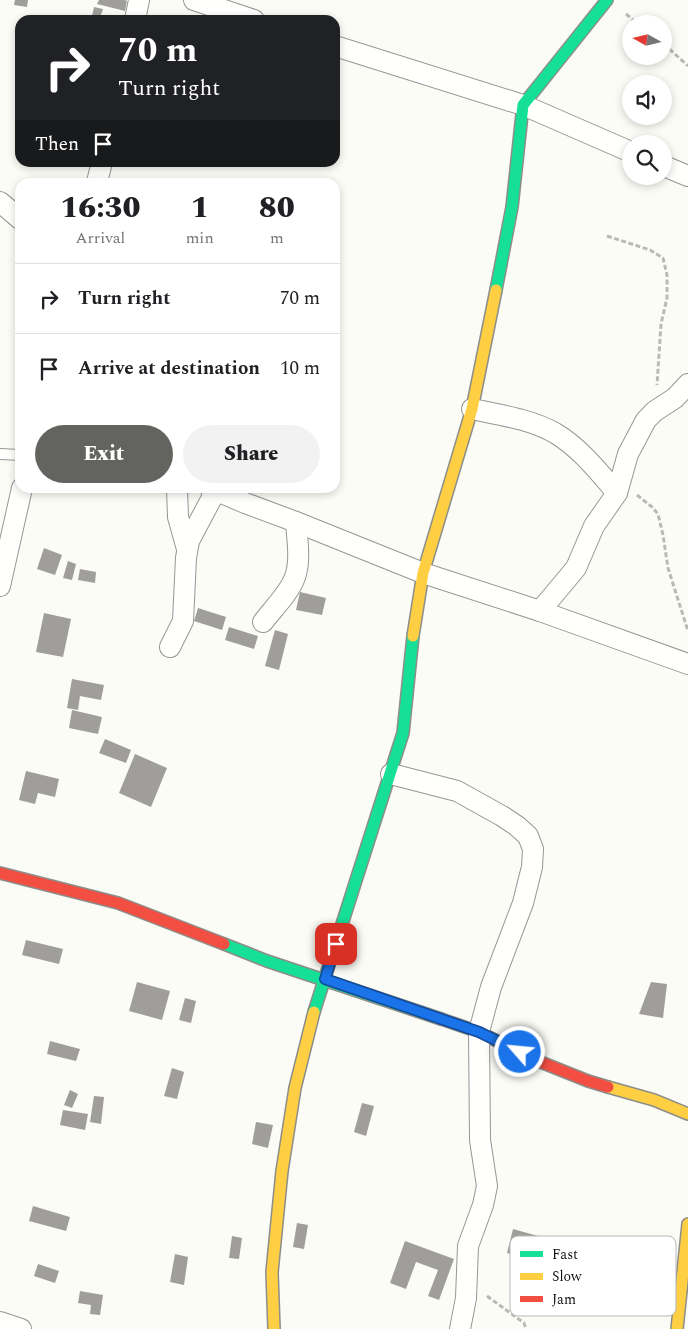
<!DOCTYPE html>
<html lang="en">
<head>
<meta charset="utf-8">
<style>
	body { margin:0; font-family:Spectral,serif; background:#f2f2f2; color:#202124; height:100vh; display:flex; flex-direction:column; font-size:19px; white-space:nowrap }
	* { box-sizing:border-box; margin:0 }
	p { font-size:16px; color:#757577 }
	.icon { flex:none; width:28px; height:28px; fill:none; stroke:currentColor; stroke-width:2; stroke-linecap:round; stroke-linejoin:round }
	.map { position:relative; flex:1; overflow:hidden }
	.panel { position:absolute; left:15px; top:178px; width:325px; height:315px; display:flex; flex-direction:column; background:#fff; border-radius:15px; box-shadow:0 2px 8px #0003 }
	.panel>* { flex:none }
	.banner { position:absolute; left:15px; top:15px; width:325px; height:152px; border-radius:15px; box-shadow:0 2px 8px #0003; background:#202124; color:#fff; overflow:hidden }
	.needle { width:32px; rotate:278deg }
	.buttons { position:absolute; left:622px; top:15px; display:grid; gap:10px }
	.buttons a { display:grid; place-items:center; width:50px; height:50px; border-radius:50%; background:#fff; box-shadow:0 2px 8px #0003; font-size:25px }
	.pin { position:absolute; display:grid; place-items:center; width:42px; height:42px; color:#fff; margin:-21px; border-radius:10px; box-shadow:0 2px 8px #0006 }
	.me { position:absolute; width:55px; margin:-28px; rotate:297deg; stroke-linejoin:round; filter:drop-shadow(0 0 4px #0008) }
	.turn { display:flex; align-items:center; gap:18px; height:105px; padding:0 20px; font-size:22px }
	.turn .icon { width:65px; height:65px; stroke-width:2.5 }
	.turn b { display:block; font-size:35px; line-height:42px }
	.then { display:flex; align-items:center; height:48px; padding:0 20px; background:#0003; gap:10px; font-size:19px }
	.eta { display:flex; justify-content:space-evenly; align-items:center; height:85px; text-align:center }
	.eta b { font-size:30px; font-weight:800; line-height:35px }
	.action { display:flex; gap:10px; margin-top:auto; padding:10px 20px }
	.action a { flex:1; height:58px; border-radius:30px; background:#636360; color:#fff; font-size:20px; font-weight:800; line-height:58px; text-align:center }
	.action a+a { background:#f2f2f2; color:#202124 }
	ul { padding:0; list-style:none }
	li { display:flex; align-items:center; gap:15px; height:70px; padding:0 20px; border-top:1px solid #e0e0e0 }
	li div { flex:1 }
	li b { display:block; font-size:19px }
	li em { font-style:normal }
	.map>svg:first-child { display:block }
</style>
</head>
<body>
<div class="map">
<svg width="688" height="1329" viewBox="0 0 688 1329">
	<rect width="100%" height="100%" fill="#fcfcf6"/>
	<!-- building -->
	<g fill="#a09e9b">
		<path d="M15 0H28L27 7 14 5Z"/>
		<path d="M99 0H125L127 1 125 11 97 4Z"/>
		<path d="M94 7 103 9 100 18 92 16Z"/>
		<path d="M44 548 62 555 55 575 37 569Z"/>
		<path d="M68 561 76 564 72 580 63 578Z"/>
		<path d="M80 569 96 572 95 583 78 580Z"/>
		<path d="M300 592 326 598 322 615 296 610Z"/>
		<path d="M198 608 226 617 222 630 194 621Z"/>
		<path d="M44 613 71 619 63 657 36 652Z"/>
		<path d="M229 627 258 636 254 649 225 640Z"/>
		<path d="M275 630 288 634 279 670 265 666Z"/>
		<path d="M72 679 104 685 101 700 80 696 78 710 67 708Z"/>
		<path d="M72 710 102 717 98 734 69 728Z"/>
		<path d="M105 739 131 750 126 763 99 753Z"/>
		<path d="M135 754 167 768 151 807 119 793Z"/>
		<path d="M26 771 59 779 55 797 38 793 35 804 19 800Z"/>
		<path d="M26 940 63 949 59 964 22 955Z"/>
		<path d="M137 982 170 991 162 1020 129 1011Z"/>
		<path d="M651 982 667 984 663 1018 639 1014Z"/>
		<path d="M185 998 196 1001 191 1023 179 1020Z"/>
		<path d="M50 1041 80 1049 76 1061 47 1054Z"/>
		<path d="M172 1068 184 1072 177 1099 164 1096Z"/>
		<path d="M70 1090 78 1094 72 1108 64 1105Z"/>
		<path d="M94 1096 104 1097 101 1124 90 1122Z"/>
		<path d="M362 1103 374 1106 366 1136 354 1132Z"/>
		<path d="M63 1110 88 1114 85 1130 60 1125Z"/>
		<path d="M256 1122 273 1125 268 1148 252 1144Z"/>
		<path d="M33 1206 70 1217 66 1231 29 1221Z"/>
		<path d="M297 1223 308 1225 304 1249 293 1247Z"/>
		<path d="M513 1229 538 1236 531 1260 507 1253Z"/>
		<path d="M232 1236 242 1238 239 1259 229 1258Z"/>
		<path d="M405 1241 454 1259 439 1300 428 1296 438 1270 416 1262 406 1289 390 1283Z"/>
		<path d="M175 1254 188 1257 184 1285 170 1282Z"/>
		<path d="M38 1264 59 1271 55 1283 34 1276Z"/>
		<path d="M80 1291 103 1295 100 1315 90 1314 91 1305 78 1303Z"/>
	</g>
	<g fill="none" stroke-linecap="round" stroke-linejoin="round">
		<!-- lane casing -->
		<g stroke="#969694" stroke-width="12">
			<path id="lane" d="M0 454 20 455"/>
		</g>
		<!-- street casing -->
		<g stroke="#969694" stroke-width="22">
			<g id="street">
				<path d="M194 0 254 20"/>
				<path d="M135 20 139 0"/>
				<path d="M335 46 523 105 631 152"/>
				<path d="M664 166 688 176"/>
				<path d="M97 182 102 162"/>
				<path d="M0 202 20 219"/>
				<path d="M472 409C500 415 530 419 555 433 580 448 598 471 617 493"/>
				<path d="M177 488 178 517 187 549"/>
				<path d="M210 488 245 503 296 522 423 573 540 611 688 664"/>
				<path d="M0 586 22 488"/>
				<path d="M540 611 576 568 594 526 617 493 628 454 646 420 655 411 675 398 688 384"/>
				<path d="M263 622C273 609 290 592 295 577 301 560 297 539 296 522"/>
				<path d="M170 647 183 621 186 558 189 541 216 490"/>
				<path d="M391 774 457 791 502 816 517 826 528 836 533 849 532 867 523 903 491 987 479 1032 480 1140 487 1186 483 1205 468 1246 466 1298 460 1329"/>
				<path d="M0 1322 21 1329"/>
			</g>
		</g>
		<!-- fast casing -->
		<g stroke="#8d8d8a" stroke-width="14">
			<g id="fast">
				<path d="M496 290 512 207 523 105 607 0"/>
				<path d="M224 944 267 961 441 1019"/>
				<path d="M314 1012 403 733 413 636"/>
			</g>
		</g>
		<!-- slow casing -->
		<g stroke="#8d8d8a" stroke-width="14">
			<g id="slow">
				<path d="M413 636 423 573 472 409 496 290"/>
				<path d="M608 1087 654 1100 688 1114"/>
				<path d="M274 1329 272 1272 282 1171 295 1088 314 1012"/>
				<path d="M677 1329 688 1224"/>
			</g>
		</g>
		<!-- jam casing -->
		<g stroke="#8d8d8a" stroke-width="14">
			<g id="jam">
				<path d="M0 873 118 903 224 944"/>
				<path d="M441 1019 479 1032 533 1059 588 1081 608 1087"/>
			</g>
		</g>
		<!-- path -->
		<g stroke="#b9b9b8" stroke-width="3" stroke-dasharray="5 2.5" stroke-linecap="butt">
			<path d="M626 14 638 24"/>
			<path d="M664 44 688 66"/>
			<path d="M607 236 650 250 663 258 667 275V298L661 324 657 385"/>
			<path d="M637 495 652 507 658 514 663 535 668 568 688 631"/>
			<path d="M487 1296 524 1323 526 1329"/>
		</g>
		<!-- lane -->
		<use href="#lane" stroke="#fffffe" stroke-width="10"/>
		<!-- street -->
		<use href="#street" stroke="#fffffe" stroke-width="20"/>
		<!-- fast -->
		<use href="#fast" stroke="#16e098" stroke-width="11"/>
		<!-- slow -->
		<use href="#slow" stroke="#ffcf43" stroke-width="11"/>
		<!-- jam -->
		<use href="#jam" stroke="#f24e42" stroke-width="11"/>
	</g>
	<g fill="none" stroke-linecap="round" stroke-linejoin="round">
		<!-- route casing -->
		<g stroke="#114b97" stroke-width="12">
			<path id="route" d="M336 944 325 979 479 1032 520 1052"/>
		</g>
		<!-- route -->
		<use href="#route" stroke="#1a73e8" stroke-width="9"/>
	</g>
	<!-- legend -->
	<rect x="510" y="1236" width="166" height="80" rx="8" fill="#fff" stroke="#b7b7b7" stroke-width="1"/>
	<rect x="520" y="1251" width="23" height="6" fill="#16e098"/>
	<rect x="520" y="1273" width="23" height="7" fill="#ffcf43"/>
	<rect x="520" y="1296" width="23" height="6" fill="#f24e42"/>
	<g font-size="14" fill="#101010">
		<text x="552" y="1259">Fast</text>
		<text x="552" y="1281">Slow</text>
		<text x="552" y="1304">Jam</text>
	</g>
</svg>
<div class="buttons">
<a><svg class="needle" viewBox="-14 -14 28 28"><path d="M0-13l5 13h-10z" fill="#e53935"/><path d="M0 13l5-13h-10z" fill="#757577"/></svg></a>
<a><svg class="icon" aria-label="sound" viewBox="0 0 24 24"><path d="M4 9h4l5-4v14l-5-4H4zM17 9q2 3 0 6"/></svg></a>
<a><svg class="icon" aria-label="search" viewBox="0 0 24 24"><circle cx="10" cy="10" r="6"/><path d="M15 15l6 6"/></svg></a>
</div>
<div class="pin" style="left:336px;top:944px;background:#d93025"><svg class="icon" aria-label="arrive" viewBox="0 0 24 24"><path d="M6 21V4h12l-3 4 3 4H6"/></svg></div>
<svg class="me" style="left:520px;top:1052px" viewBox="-20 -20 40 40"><circle r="17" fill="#1a73e8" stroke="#fff" stroke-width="3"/><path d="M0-11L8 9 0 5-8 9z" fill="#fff"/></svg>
<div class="banner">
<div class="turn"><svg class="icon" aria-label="right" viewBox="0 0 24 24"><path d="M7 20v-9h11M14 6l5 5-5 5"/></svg><div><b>70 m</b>Turn right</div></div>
<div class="then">Then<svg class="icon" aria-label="arrive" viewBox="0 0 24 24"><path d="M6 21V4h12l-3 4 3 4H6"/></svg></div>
</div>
<section class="panel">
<div class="eta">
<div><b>16:30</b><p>Arrival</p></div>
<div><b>1</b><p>min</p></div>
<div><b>80</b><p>m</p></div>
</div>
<ul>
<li><svg class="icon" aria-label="right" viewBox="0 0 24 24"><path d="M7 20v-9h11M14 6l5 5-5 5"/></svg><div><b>Turn right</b></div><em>70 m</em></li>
<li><svg class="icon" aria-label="arrive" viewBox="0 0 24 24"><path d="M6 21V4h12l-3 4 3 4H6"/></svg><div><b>Arrive at destination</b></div><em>10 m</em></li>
</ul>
<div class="action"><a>Exit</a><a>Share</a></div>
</section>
</div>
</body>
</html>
